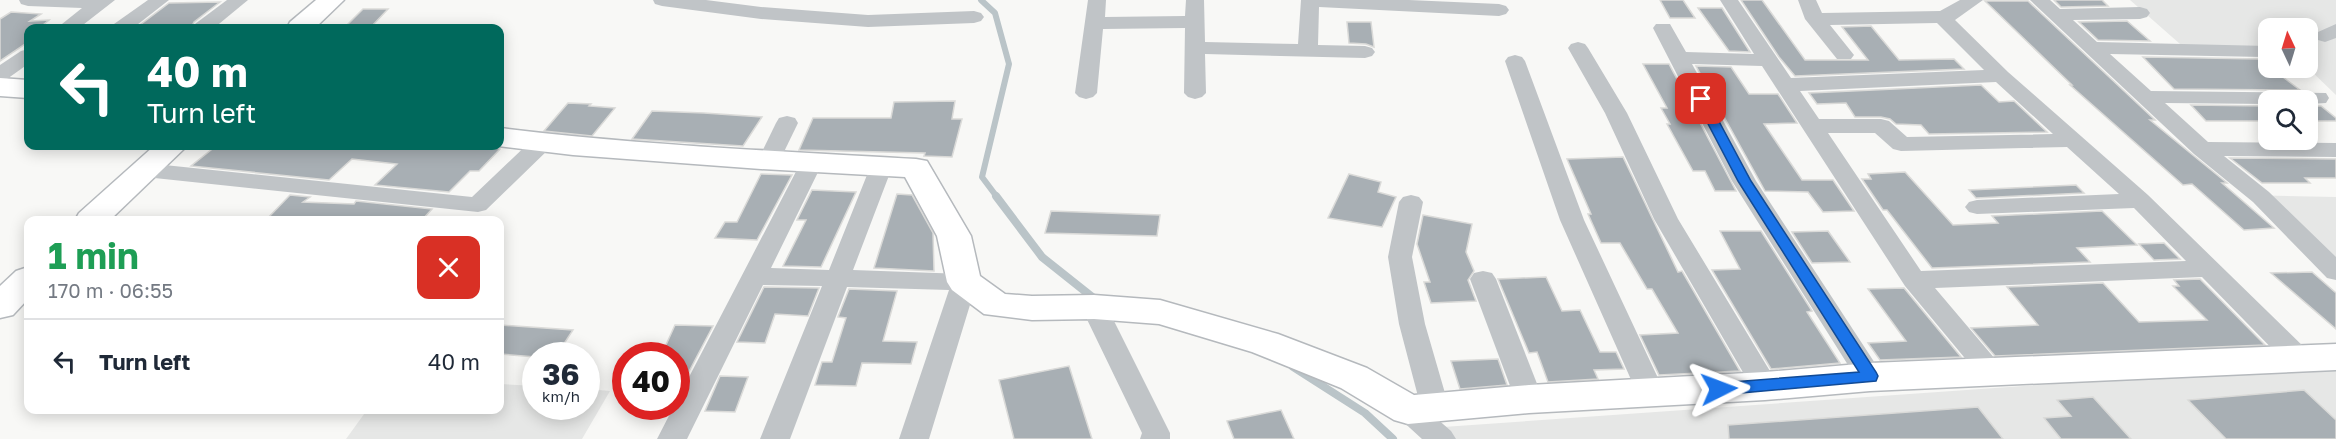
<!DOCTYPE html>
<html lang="en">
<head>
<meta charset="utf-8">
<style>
	body { margin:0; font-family:"Golos Text",sans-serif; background:#f2f2f3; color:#1f2937; height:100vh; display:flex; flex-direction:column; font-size:22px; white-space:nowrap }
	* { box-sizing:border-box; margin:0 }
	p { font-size:20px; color:#747a83 }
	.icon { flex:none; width:33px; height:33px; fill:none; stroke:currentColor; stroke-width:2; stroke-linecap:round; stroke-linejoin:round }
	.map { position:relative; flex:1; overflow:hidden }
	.sheet { position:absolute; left:24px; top:216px; width:480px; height:198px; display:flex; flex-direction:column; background:#fff; border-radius:12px; box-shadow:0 3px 15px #0003 }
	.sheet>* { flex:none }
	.top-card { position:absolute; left:24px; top:24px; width:480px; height:126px; border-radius:12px; box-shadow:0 3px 15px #0003; background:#00695c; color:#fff; overflow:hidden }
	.needle { width:39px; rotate:356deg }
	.controls { position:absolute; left:2258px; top:18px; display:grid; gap:12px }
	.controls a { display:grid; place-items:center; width:60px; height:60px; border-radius:12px; background:#fff; box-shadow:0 3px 15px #0003; font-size:30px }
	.speed { position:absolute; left:522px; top:342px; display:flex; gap:12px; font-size:30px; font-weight:700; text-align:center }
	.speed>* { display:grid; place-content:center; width:78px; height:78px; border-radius:50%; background:#fff; box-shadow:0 3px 15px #0003; line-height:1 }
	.speed small { font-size:15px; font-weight:400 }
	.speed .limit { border:9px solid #d22; background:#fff; color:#111 }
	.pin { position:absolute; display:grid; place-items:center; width:51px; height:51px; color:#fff; margin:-26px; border-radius:12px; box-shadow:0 3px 9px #0006 }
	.me { position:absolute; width:66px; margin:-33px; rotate:87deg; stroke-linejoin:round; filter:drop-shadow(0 0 4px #0008) }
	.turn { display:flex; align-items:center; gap:21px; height:126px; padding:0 24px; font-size:27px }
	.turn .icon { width:78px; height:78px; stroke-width:2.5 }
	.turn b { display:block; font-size:42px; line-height:51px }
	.round { display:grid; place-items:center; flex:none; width:63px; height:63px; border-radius:12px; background:#f2f2f3 }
	.summary { display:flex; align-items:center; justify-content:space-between; height:102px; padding:0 24px }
	h1 { font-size:36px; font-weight:700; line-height:45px; color:#1e9e55 }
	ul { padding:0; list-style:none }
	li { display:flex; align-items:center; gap:18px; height:84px; padding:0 24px; border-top:2px solid #e0e1e3 }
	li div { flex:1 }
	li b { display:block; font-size:22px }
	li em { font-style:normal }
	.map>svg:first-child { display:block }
</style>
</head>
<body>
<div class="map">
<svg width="2336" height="439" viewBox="0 0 2336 439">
	<rect width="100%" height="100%" fill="#f8f8f6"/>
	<!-- built -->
	<g fill="#e6e7e6">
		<path d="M2130 0H2336V95L2307 67V28H2268V53L2188 51Z"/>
		<path d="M2247 195 2336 197V277Z"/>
		<path d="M2336 364V439H1455L1443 427Z"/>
		<path d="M500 384 535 386 536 406H586L587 389 610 391 582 439H346L367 410H500Z"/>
	</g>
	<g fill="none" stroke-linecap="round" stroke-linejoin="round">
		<!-- stream-far1 -->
		<path stroke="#bac4c8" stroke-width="6" d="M981 0 995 13 1009 64 982 177 997 197"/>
		<!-- stream -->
		<g stroke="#bac4c8" stroke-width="8">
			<path d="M996 196 1042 257 1096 300"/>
			<path d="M1293 367 1365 413 1393 439"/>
		</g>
	</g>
	<!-- building -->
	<g fill="#a8afb4" stroke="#dadad8" stroke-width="1.5">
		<path d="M1660 0H1683L1695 18H1670Z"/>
		<path d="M1741 0H1762L1805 60H1868L1842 27 1871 26 1899 60 1954 59 1964 69 1795 76 1779 57Z"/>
		<path d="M2054 0H2102L2108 6 2061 7Z"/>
		<path d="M1985 1H2028L2155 120H2150L2227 183H2222L2274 228 2244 230 2192 184 2183 185 2070 85H2072Z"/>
		<path d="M220 2 194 22 191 28H136L169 3Z"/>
		<path d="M1698 8H1722L1750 52 1729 51Z"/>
		<path d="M363 9H388L370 28H344Z"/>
		<path d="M11 12 41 14 30 21 49 20 43 25H55L49 28H28V42L0 61V19Z"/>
		<path d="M2127 21 2150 41 2098 40 2079 22Z"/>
		<path d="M1347 22H1371L1374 47 1366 44 1349 43Z"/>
		<path d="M2143 57 2261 59 2268 68H2271L2300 90 2174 89Z"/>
		<path d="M1643 64H1669L1736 191H1715L1705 171H1693L1667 124H1670L1661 108H1667Z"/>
		<path d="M1696 66 1731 67 1749 94H1778L1797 123 1764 124 1802 180H1833L1854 211 1823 212 1808 192 1765 191Z"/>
		<path d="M1981 85 1999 102 2014 101 2047 132 1929 134 1921 125 1896 124 1890 119 1881 117H1855L1846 103 1817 104 1809 93Z"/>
		<path d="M955 101 952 119H962L952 157 924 156 925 153 799 150 813 118H891L894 102Z"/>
		<path d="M568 103 591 104 589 106 615 108 592 136 544 131Z"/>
		<path d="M2191 105 2268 106V121H2206Z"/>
		<path d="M2307 106H2321L2336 118V121H2307Z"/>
		<path d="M652 111 704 113 762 117 743 146 632 139Z"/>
		<path d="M216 146H496L500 149 479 171H470L449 192 375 185 397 164 352 159 329 180 191 166Z"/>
		<path d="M1623 157 1678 272 1682 271 1740 371 1659 375 1640 335 1678 333 1652 289H1647L1620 243H1601L1588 214H1591L1567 159Z"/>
		<path d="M2230 158 2336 159V178H2305L2310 183H2262Z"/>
		<path d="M1905 172 1953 225 1998 223 1992 216 2102 211 2137 245 2077 248 2090 262 1932 268 1887 210H1883L1862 179H1871L1868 174Z"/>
		<path d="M761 174 792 175 757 240 715 238 725 222H737Z"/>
		<path d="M1349 174 1381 182 1378 192 1396 197 1382 227 1328 218Z"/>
		<path d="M2076 185 2084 193 1976 198 1969 190Z"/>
		<path d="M812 190 856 192 821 267 783 266 806 220H797Z"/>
		<path d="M897 194 912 195 933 233 934 271 874 268Z"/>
		<path d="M290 195 310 197 303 202 354 204 356 201 432 209 422 220H266Z"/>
		<path d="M1051 211 1160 215 1157 236 1045 233Z"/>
		<path d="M1423 215 1472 224 1466 252 1474 271 1468 280 1476 301 1431 303 1424 282H1430L1417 244Z"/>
		<path d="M1720 231H1761L1812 311 1807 312 1840 363 1771 369 1712 270 1740 269Z"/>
		<path d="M1828 231 1850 262 1812 263 1792 232Z"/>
		<path d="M2164 243 2180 259 2154 260 2139 244Z"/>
		<path d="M2312 272 2336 293V329L2271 273Z"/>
		<path d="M1546 277 1562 311 1580 310 1600 352H1616L1624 369 1594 370 1598 379 1548 382 1537 352 1529 353 1498 279Z"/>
		<path d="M2200 279 2265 345 1995 356 1971 328 2038 325 2007 287 2103 283 2139 322 2207 320 2173 286H2179L2174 280Z"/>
		<path d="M764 287 819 288 808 316 775 314 765 343 737 342Z"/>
		<path d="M1904 288 1961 357 1880 360 1868 343 1906 341 1868 289Z"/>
		<path d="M849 289 897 291 883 341 917 342 911 364 862 363 856 386 815 385 822 362H832L846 318 838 317Z"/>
		<path d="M500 325 573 330 556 356 536 357 500 354Z"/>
		<path d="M675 325 713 326 685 379H676V356H661Z"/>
		<path d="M1498 359 1507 385 1460 389 1451 361Z"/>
		<path d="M1069 366 1092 439H1014L999 380Z"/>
		<path d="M720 376 748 377 735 412 705 411Z"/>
		<path d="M2304 390 2336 420V439H2226L2188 400Z"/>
		<path d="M2093 397 2131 439H2061L2044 418 2071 416 2057 400Z"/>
		<path d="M1978 407 2003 439H1729L1728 425Z"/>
		<path d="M1281 410 1294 439H1234L1227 421Z"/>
	</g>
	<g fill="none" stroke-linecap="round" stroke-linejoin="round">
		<!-- secondary casing -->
		<g stroke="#b5b9bd" stroke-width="3">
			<g id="secondary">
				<path d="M316 0H344L315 28H287L290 22Z"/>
				<path d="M0 78 28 80V98L0 96Z"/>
				<path d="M500 128C638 145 777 151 916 159L927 161 971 236 980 276 1005 294 1032 296 1094 295 1160 300 1278 334 1367 368 1414 395 1529 385 1765 372 1870 363 2336 344V370L1870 391 1765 400 1529 413 1408 424 1394 420 1341 388 1252 352 1159 324 1094 319 1032 320 984 314 952 290 947 282 937 236 905 177 761 169 573 155 498 146H500Z"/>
				<path d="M154 146H187L110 220H75L79 213Z"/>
				<path d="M28 267V299L13 315 0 318V286L16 271Z"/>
			</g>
		</g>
		<!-- street -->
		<g fill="#c0c4c7" fill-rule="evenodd">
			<path d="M19 0H115L79 28H57L82 8 28 6 21 4Z"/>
			<path d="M148 0H169L133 28H112L114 24Z"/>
			<path d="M227 0H248L214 28H193L195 24Z"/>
			<path d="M653 0H706L761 7 868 15 974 11 981 13 984 17 981 21 974 23 868 27 761 19 662 6 655 4Z"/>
			<path d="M1088 0H1106L1105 17 1185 16 1186 0H1204L1205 42 1298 44 1301 0H1409L1499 4 1506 6 1509 10 1506 14 1499 16 1319 7 1318 45 1365 46 1372 48 1375 52 1372 56 1365 58 1205 54 1206 93 1202 97 1195 99 1188 97 1184 93 1185 28 1103 29 1097 93 1093 97 1086 99 1079 97 1075 93Z"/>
			<path d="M1720 0H1738L1791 78 1984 70 1937 23 1830 25 1854 55 1851 59H1837L1805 19 1798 0H1816L1822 13 1940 11 1960 0H1983L1955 20 2008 72 2148 195 2309 352 2313 359 2309 366 2299 369 2289 366 2202 277 1935 288 2007 373 2003 380 1993 383 1983 380 1905 286 1762 66 1692 64 1756 181 1884 377 1880 384 1870 387 1860 384 1732 181 1653 28 1656 24H1670L1686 52 1754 54ZM1996 82 2053 134 1907 137 1889 121 1881 119H1819L1800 91ZM1828 133H1875L1893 149 1901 151 2067 147 2119 194 1977 200 1969 202 1965 207 1969 212 1977 214 2134 208 2186 261 1921 271Z"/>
			<path d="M2030 0H2050L2060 9 2140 7 2147 9 2150 13 2147 17 2140 19 2073 20 2097 42 2268 46V56L2263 57 2110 54 2151 91 2326 93 2329 98 2326 103 2307 104V100H2268V104L2165 103 2208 142 2336 143V157L2224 156 2269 192 2336 257V280L2327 278 2253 202 2194 154Z"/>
			<path d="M2336 24V38L2325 42 2318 40 2315 36 2318 32Z"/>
			<path d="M1578 42 1585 44 1588 48 1627 113 1678 219 1779 386 1775 393 1765 396 1755 393 1654 219 1605 113 1568 48 1571 44Z"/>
			<path d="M28 49V64L7 79 0 81V65L21 51Z"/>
			<path d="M1515 55 1522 57 1525 61 1584 220 1665 393 1661 400 1651 403 1641 400 1637 393 1560 220 1505 61 1508 57Z"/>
			<path d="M787 116 795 118 798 123 780 160 777 165 769 167 761 165 758 160 776 123 779 118Z"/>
			<path d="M543 135 551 137 554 142 551 147 486 210 478 212 145 177 137 175 134 170 137 165 145 163 472 197 535 137Z"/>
			<path d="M812 155 820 157 823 162 771 268 829 270 871 165 874 160 882 158 890 160 893 165 853 270 964 274 973 276 977 282 929 439H899L949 290 847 287 790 439H760L822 286 763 285 687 439H657L674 406H676V402L801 162 804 157Z"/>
			<path d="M1411 195 1419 197 1423 202 1412 257 1425 324 1449 407 1445 414 1435 417 1451 431 1456 439H1422L1398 417 1394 410 1398 403 1408 399 1420 404 1399 324 1388 257 1399 202 1403 197Z"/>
			<path d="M1483 271 1492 273 1496 279 1543 399 1539 406 1529 409 1519 406 1515 399 1470 279 1474 273Z"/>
			<path d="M1094 298 1103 301 1107 307 1170 433V439H1140L1142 433 1081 307 1085 301Z"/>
		</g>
		<!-- secondary -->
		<use href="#secondary" fill="#fff" fill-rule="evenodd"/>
	</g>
	<!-- route -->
	<path fill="#1a73e8" stroke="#114b97" stroke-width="1.5" d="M1701 95 1707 99 1751 181 1876 372 1878 376 1876 381 1719 395 1714 393 1712 389 1714 385 1719 383 1859 372 1738 181 1695 99Z"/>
</svg>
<div class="controls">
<a><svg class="needle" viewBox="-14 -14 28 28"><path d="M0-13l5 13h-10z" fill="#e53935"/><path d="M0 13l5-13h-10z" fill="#747a83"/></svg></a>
<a><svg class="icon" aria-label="search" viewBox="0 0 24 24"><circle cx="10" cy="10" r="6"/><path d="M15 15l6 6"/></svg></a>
</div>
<div class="speed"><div>36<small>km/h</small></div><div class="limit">40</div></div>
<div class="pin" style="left:1701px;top:99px;background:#d93025"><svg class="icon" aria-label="arrive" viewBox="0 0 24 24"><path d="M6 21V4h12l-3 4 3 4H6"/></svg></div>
<svg class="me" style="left:1719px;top:389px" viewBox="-20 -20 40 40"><path d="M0-17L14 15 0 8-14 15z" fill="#1a73e8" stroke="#fff" stroke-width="4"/></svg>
<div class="top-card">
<div class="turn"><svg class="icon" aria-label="left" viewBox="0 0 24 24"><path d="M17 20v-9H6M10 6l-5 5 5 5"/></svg><div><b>40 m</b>Turn left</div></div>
</div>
<section class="sheet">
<div class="summary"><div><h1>1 min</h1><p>170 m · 06:55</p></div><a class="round" style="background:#d93025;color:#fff"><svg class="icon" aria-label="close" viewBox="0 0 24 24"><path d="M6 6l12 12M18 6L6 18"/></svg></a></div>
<ul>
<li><svg class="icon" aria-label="left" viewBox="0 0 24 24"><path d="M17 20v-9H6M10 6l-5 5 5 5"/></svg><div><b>Turn left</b></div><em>40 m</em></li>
</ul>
</section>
</div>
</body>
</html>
